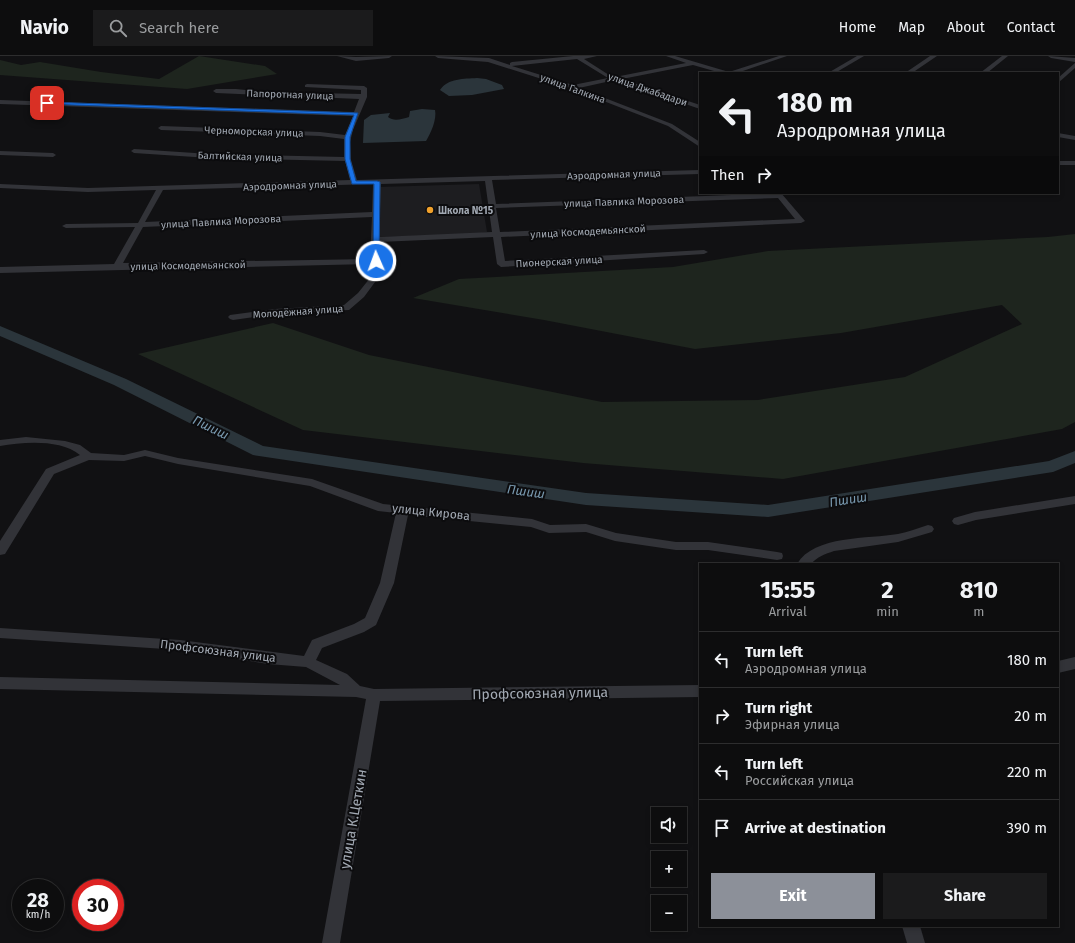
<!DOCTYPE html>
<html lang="en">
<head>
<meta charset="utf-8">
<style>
	body { margin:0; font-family:"Fira Sans",sans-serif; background:#1b1b1c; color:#f1f3f6; height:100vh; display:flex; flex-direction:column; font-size:15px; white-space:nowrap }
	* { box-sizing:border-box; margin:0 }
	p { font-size:13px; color:#9a9c9e }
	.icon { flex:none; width:22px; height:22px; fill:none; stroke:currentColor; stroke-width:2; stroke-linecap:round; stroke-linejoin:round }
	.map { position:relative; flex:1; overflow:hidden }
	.sheet { position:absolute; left:699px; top:507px; width:360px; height:364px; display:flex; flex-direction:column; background:#0d0d0e; border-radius:0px; box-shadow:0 2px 6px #0003,0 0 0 1px #2d2d2e }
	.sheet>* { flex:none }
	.hud { position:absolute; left:699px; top:16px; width:360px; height:122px; border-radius:0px; box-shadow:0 2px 6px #0003,0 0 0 1px #2d2d2e; background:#0d0d0e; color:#f1f3f6; overflow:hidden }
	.tools { position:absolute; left:651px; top:751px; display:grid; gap:8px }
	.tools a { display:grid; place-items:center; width:36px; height:36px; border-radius:0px; background:#0d0d0e; box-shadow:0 2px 6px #0003,0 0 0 1px #2d2d2e; font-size:20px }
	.speed { position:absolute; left:12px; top:823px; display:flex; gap:8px; font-size:20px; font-weight:700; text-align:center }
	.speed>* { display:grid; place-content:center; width:52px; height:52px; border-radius:50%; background:#0d0d0e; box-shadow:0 2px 6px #0003,0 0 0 1px #2d2d2e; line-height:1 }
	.speed small { font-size:10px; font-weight:400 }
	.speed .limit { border:6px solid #d22; background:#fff; color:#111 }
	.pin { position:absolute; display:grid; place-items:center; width:34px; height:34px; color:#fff; margin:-17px; border-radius:8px; box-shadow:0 2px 6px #0006 }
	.me { position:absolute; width:44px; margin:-22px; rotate:358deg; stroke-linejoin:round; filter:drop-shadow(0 0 3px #0008) }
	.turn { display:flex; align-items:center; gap:14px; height:84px; padding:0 12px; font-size:18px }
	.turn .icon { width:52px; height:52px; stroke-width:2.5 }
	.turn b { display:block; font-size:28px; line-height:34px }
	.then { display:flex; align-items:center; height:38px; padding:0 12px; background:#0003; gap:8px; font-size:15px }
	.eta { display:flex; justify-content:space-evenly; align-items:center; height:68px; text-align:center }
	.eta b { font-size:24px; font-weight:700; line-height:28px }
	.cta { display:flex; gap:8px; margin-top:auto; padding:8px 12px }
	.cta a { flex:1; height:46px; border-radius:0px; background:#8c9099; color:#fff; font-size:16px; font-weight:700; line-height:46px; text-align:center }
	.cta a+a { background:#1b1b1c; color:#f1f3f6 }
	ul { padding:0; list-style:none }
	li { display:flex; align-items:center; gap:12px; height:56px; padding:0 12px; border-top:1px solid #2d2d2e }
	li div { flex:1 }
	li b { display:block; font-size:15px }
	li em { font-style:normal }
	header { display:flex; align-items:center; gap:24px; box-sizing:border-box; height:56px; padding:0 20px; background:#0d0d0e; border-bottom:1px solid #2d2d2e }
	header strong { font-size:19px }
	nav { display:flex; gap:22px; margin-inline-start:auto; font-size:14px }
	.search { width:280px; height:36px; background:#1b1b1c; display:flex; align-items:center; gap:10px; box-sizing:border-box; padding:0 14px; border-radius:0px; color:#9a9c9e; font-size:15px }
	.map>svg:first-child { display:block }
</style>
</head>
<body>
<header>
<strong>Navio</strong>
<div class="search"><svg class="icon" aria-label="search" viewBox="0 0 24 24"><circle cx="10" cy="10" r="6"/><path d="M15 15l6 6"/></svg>Search here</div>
<nav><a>Home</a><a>Map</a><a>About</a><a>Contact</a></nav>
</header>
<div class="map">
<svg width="1075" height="887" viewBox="0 0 1075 887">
	<rect width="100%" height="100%" fill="#111113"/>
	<!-- built -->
	<path fill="#1d1d20" d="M479 128 487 176 476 178 376 181 379 131Z"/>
	<!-- green -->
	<g fill="#1e251e">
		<path d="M199 0 265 10 277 18 187 33 0 19V4L21 9 40 6 101 16 159 23Z"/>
		<path d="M1075 178V366L1062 373 783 423 583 407 303 374 138 298 273 267 369 299 602 346 758 344 905 321 1022 268 1002 249 841 277 695 293 544 264 413 242 459 223 673 211 768 195 1048 181Z"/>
	</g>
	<!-- water -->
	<g fill="#2b353b">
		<path d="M477 22 486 23 502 29 504 33 472 39 449 40 440 34C448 22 464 23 477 22Z"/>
		<path d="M422 53 435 54C437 63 431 77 426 85L363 87 364 64 371 59 390 57 388 61C394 66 402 63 409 61L410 55Z"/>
	</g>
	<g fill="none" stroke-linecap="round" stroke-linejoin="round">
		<!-- river -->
		<path fill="#2b353b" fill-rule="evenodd" d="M0 270 126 323 263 390 586 437 768 449 1049 405 1075 395V407L1053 416 768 461 586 449 253 399 114 329 0 280Z"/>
		<!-- minor -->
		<g fill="#323338" fill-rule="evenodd">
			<path d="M337 0 356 1 392 0 389 2 356 5Z"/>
			<path d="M435 0 489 2 510 9V7L512 6 573 0H597L584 3 609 19 615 21 686 7 666 0H675L729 16 779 0H787L737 17H721L693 9 622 23 700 49V53L615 24 579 32 672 68 700 86V91L668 70 570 32 488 6 438 2ZM577 3 608 22 573 29 512 10Z"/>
			<path d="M857 0H864L835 17H828Z"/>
			<path d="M930 0H937L912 17H905Z"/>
			<path d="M1002 0H1008L987 17H980Z"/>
			<path d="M1048 0 1075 2V6L1051 2Z"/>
			<path d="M1075 7V12L1058 27V22Z"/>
			<path d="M307 28 364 30 367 32V41L353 74 350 86 351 104 357 124 700 114V118L492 124 496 148 781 137 805 165 801 167 501 181 505 205 704 194 708 196 704 198 501 211 497 208 493 181 379 186V203L380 205 379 207 378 222 364 241 349 254 275 258 233 264 230 263 228 261 230 259 275 253 344 249 358 237 370 222V208L0 217V211L114 208 135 171 66 172 62 170 66 168 138 167 156 134 88 136 0 132V128L88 132 350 124 345 105 210 102 134 97 131 95 134 93 210 98 344 101V83L320 80 161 74 158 72 161 70 320 76 345 79 353 60 0 48V44L354 56 359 43 216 37 213 35 216 33H236L268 36 361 38V34L305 31V29ZM485 125 492 176 379 181 381 128ZM373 128 372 156 145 166 163 134ZM778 142 795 163 500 176 496 152ZM372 161 370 203 123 207 143 171Z"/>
			<path d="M1058 77 1075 80V84L1058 81Z"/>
			<path d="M0 95 53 97 56 99 53 101 0 99Z"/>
			<rect x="1058" y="105" width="17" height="4"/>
			<path d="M26 381 65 385 80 389 91 397 124 399 145 394 178 402 312 423 383 448 532 463 550 469 586 468 616 477 676 486H708L777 496 782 497 783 500 782 503 777 504 708 494H676L615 485 586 476 549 477 531 471 408 459 394 527 376 569 364 576 322 592 316 604 347 618 360 630 374 633 700 629V641L380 645 340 887H322L366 643 356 641 0 633V621L340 629 306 611 268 608 180 594 0 582V572L180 584 304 600 312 584 354 568 365 562 380 527 396 457 378 455 310 430 178 408 145 400 124 405 89 404 54 418 5 498 0 499V485L46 413 80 399C60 383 24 386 0 390V384Z"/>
			<path d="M1075 440V448L976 464 958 469 954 468 952 465 954 462 975 456Z"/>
			<path d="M928 469 932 470 934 473 932 476 898 486 834 495C825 498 817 501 811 508H797C814 479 869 483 898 478 908 476 918 472 928 469Z"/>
			<path d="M1075 601V613L1058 617V605Z"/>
			<path d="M902 870H920L925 887H907Z"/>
		</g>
	</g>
	<!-- route -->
	<path fill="#1a73e8" stroke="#114b97" d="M47 46 358 57 350 81V103L356 125H377L380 126 379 205 376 207 373 205 374 128H352L345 103V81L354 59 46 48Z"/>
	<!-- markers -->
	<circle fill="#f1a12b" stroke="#0c0c0e" stroke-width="1.5" cx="430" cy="154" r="4"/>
	<g text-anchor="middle" stroke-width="4" stroke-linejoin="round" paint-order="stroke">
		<!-- far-street labels -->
		<g font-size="10" fill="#a2a9b3" stroke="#0c0c0e">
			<text transform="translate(573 32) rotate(20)" y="4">улица Галкина</text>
			<text transform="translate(648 33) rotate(19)" y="4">улица Джабадари</text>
			<text transform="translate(290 38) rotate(2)" y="4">Папоротная улица</text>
			<text transform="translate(254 75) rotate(2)" y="4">Черноморская улица</text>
			<text transform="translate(240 100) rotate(2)" y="4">Балтийская улица</text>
			<text transform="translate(614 118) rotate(-2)" y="4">Аэродромная улица</text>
			<text transform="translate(290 129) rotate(-2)" y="4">Аэродромная улица</text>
			<text transform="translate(624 145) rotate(-2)" y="4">улица Павлика Морозова</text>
			<text transform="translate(221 165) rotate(-3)" y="4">улица Павлика Морозова</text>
			<text transform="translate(588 175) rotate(-3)" y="4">улица Космодемьянской</text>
			<text transform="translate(559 205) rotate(-3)" y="4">Пионерская улица</text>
			<text transform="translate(188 209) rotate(-1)" y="4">улица Космодемьянской</text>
			<text transform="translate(298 255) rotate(-4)" y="4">Молодёжная улица</text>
		</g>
		<!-- far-poi labels -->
		<g font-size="10" font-weight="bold" fill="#a2a9b3" stroke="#0c0c0e" text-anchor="start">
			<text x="438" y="158">Школа №15</text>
		</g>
		<!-- street labels -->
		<g font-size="12" fill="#a2a9b3" stroke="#0c0c0e">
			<text transform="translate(431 456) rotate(6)" y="4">улица Кирова</text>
			<text transform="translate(218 595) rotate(7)" y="4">Профсоюзная улица</text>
		</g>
		<!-- water labels -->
		<g font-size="13" font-style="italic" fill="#7999af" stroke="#0c0c0e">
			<text transform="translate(211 371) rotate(26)" y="5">Пшиш</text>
			<text transform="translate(526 435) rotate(8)" y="5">Пшиш</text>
			<text transform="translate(848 443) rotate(-9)" y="5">Пшиш</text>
		</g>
		<!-- near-street labels -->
		<g font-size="14" fill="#a2a9b3" stroke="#0c0c0e">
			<text transform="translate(540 637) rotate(-1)" y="5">Профсоюзная улица</text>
			<text transform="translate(353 763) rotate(-80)" y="5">улица К.Цеткин</text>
		</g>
	</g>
</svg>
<div class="tools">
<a><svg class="icon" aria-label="sound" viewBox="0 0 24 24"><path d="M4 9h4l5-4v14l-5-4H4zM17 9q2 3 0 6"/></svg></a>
<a>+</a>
<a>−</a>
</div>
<div class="speed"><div>28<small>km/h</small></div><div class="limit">30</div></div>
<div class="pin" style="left:47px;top:47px;background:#d93025"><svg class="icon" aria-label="arrive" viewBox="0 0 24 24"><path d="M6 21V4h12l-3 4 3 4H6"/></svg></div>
<svg class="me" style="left:376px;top:205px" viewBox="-20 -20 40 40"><circle r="17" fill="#1a73e8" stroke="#fff" stroke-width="3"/><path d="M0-11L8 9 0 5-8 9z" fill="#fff"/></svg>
<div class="hud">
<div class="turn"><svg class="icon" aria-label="left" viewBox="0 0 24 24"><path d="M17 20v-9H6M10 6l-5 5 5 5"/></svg><div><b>180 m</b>Аэродромная улица</div></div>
<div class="then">Then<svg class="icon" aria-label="right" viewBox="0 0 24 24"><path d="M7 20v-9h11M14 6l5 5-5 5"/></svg></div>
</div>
<section class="sheet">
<div class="eta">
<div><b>15:55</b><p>Arrival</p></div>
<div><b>2</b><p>min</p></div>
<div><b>810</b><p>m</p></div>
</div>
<ul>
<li><svg class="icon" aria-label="left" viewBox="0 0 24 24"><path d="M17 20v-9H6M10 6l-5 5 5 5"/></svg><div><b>Turn left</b><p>Аэродромная улица</p></div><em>180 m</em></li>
<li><svg class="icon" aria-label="right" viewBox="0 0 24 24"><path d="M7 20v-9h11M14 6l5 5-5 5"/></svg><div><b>Turn right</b><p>Эфирная улица</p></div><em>20 m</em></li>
<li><svg class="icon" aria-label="left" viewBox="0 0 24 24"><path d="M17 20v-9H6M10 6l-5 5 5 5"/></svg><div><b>Turn left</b><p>Российская улица</p></div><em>220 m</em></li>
<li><svg class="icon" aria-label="arrive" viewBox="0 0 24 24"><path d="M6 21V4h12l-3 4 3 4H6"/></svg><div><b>Arrive at destination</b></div><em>390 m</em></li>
</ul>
<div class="cta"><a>Exit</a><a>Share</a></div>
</section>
</div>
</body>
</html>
